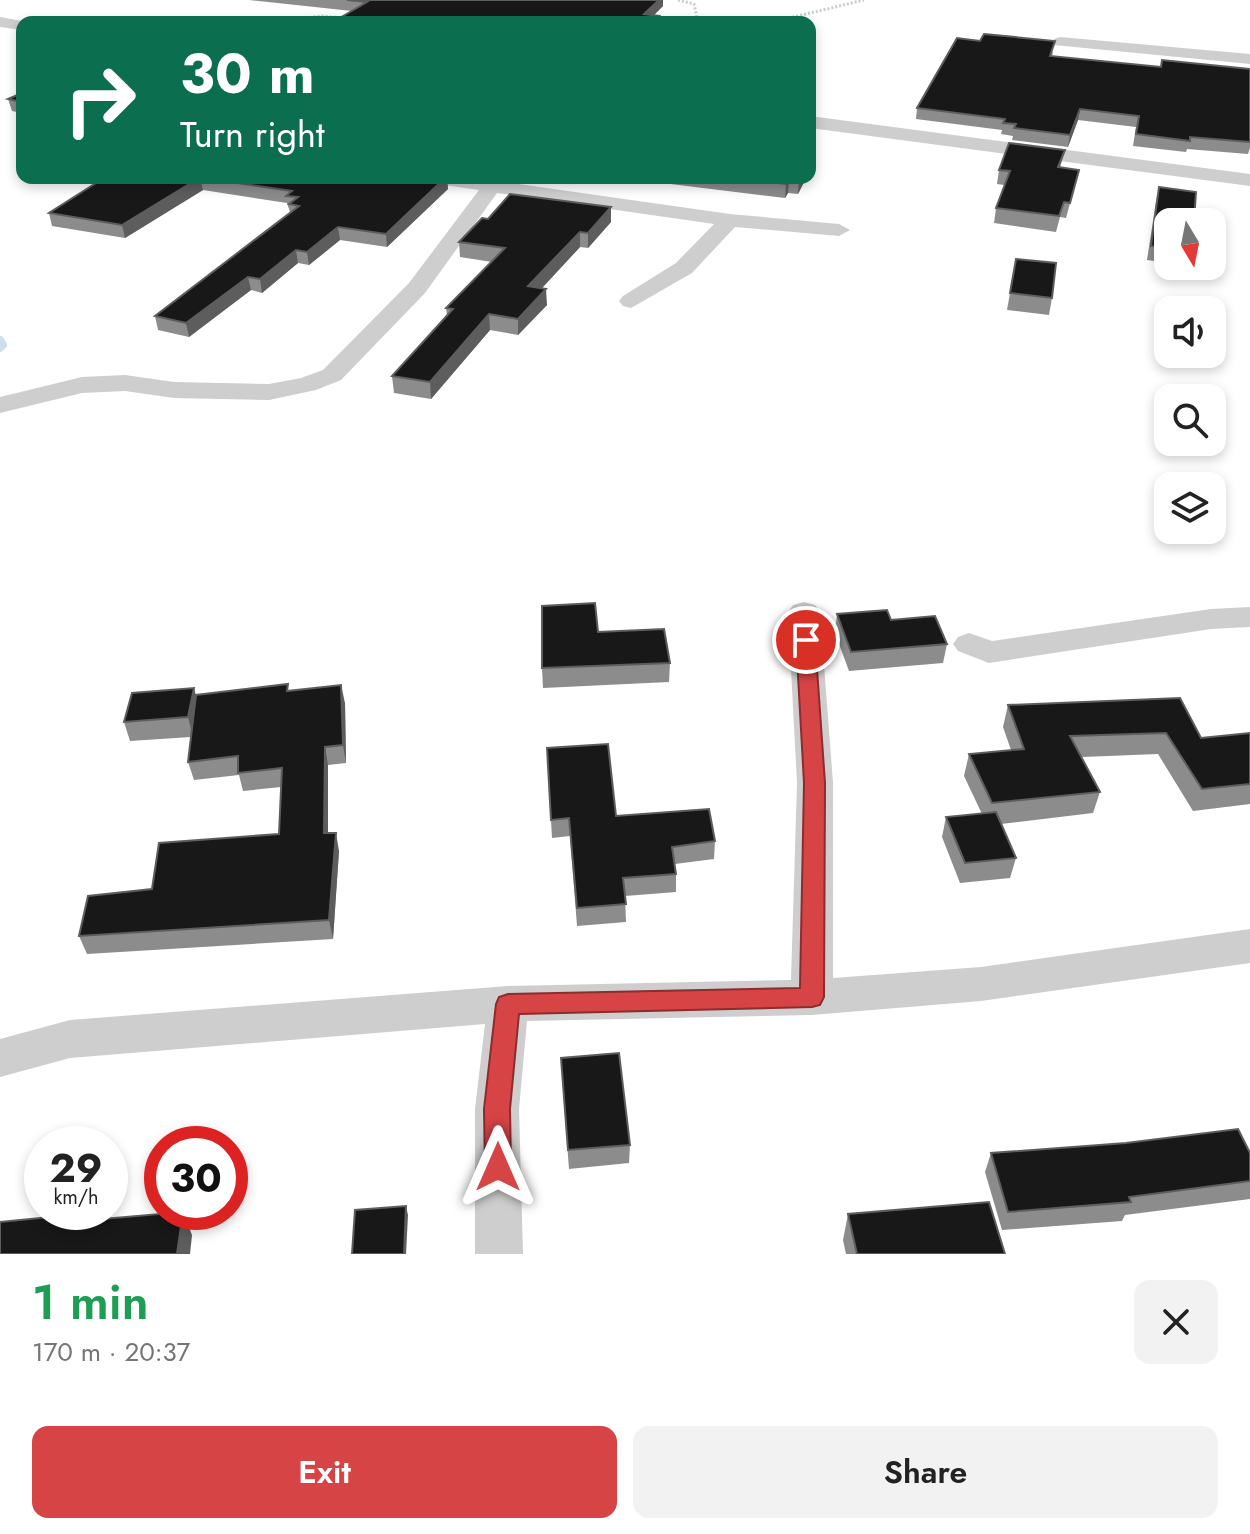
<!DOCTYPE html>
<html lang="en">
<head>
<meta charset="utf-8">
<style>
	body { margin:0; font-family:Jost,sans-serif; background:#f2f2f2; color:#222; height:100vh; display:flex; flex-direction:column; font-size:30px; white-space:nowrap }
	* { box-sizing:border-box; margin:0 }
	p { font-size:26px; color:#767676 }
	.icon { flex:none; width:44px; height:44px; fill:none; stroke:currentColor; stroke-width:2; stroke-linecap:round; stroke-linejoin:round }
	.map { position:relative; height:1254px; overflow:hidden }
	.panel { display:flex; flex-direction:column; background:#fff; flex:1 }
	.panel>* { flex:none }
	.hud { position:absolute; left:16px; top:16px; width:800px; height:168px; border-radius:16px; box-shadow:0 4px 12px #0003; background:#0b6e4f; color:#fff; overflow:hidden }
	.needle { width:52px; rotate:170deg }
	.buttons { position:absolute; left:1154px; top:208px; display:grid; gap:16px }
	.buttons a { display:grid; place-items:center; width:72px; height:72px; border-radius:16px; background:#fff; box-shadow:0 4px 12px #0003; font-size:40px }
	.speed { position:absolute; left:24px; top:1126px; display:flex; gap:16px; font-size:40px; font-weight:700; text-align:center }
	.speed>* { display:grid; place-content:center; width:104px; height:104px; border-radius:50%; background:#fff; box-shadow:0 4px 12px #0003; line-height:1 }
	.speed small { font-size:20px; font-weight:400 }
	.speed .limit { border:12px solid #d22; background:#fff; color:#111 }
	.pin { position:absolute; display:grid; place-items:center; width:68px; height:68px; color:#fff; margin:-34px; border:4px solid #fff; border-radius:50%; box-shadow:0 2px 8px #0007 }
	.me { position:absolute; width:88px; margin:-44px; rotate:0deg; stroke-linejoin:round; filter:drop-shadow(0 0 6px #0008) }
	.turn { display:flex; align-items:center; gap:28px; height:168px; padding:0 32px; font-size:36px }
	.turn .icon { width:104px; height:104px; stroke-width:2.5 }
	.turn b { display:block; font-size:56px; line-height:68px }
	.round { display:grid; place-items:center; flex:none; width:84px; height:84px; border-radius:16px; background:#f2f2f2 }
	.overview { display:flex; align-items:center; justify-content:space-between; height:136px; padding:0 32px }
	h1 { font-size:48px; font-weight:600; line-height:60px; color:#1e9e55 }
	.cta { display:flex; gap:16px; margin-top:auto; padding:16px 32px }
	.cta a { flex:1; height:92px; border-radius:16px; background:#d74446; color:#fff; font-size:32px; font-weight:600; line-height:92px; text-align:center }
	.cta a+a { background:#f2f2f2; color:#222 }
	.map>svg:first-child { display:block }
</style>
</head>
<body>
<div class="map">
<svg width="1250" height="1254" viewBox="0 0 1250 1254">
	<rect width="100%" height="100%" fill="#fff"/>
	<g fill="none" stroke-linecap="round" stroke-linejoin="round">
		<!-- stream -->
		<path stroke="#cfdeea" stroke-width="8" d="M0 340 3 345 0 348"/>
		<!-- path -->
		<g stroke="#cbcbcb" stroke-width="3" stroke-dasharray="2 2" stroke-linecap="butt">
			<path d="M678 0 694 4 698 22"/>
			<path d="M274 22 322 16 344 18"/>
			<path d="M773 22 864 0"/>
		</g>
		<!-- minor -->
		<g fill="#cecece" fill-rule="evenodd">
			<path d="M0 17 28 22H22V30L0 27Z"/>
			<path d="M1060 37 1250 54V64L1054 45V39Z"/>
			<path d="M810 116 1250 174V186L810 128Z"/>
			<path d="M427 178H508L505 182 730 214 839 224 850 230 839 236 735 227 692 273 631 308 623 306 619 301 623 296 676 263 714 224 497 193 425 293 341 380 316 390 269 400 174 398 125 391 82 393 0 413V397L82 377 125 375 174 382 269 384 301 378 323 370 409 283 479 190 437 184Z"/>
			<path d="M804 602 815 605 820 612 833 783V978L981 967 1250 929V963L981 1001 812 1015 527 1021 519 1109 523 1254H475V1109L485 1024 70 1058 0 1077V1039L70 1020 508 986 791 980 797 783 788 612 793 605Z"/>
			<path d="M1250 607V627L1211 629 989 663 958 651 953 644 958 637 969 633 992 641 1211 609Z"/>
		</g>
	</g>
	<!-- wall -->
	<g fill="#8c8c8c">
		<path d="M249 0H663V6L654 15 352 11Z"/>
		<path d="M1053 52 1052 56 1161 67 1250 69V148L1248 154 1187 149 1186 152 1133 146 1136 127 1078 120 1068 147 1012 140 1013 136 1001 134 1002 130 916 119 917 108Z"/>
		<path d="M22 93V113L12 111 8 99Z"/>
		<path d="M1065 150 1060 168 1079 170 1066 218 1060 217 1056 232 994 223 996 208 1004 185 997 184 999 170Z"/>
		<path d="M104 178H447L448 189 387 247 340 240 309 265 298 263 262 293 251 290 189 337 158 330 155 316 290 212 287 203 203 190 125 238 52 226 49 213Z"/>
		<path d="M638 178H806L798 194 788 193 785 198 638 180Z"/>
		<path d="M1159 187 1168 222V263L1147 260 1156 201Z"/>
		<path d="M488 219 611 222 588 248 580 247 542 288 547 305 518 335 490 330 431 399 394 393 392 376 447 316 446 308 492 262 460 257 459 242Z"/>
		<path d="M1016 259 1052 298 1049 315 1007 310Z"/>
		<path d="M837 614 891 620 947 644 943 663 849 671 835 633Z"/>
		<path d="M598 632 670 663 669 682 543 688 542 668Z"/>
		<path d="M289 690 345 703 346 763 328 765V833L339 851 333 939 87 954 79 936 152 889 279 834 281 787 243 791 239 775 194 780 188 762 191 737 130 741 124 722 196 697Z"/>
		<path d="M1008 705 1201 738 1250 733V804L1193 811 1158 754 1082 757 1100 792 1093 813 1001 824 1016 858 1010 878 960 883 942 837 946 817 982 814 964 776 969 754 1011 750 1003 727Z"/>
		<path d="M547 748 616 816 715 841 714 859 675 864 676 874V892L625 896 626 922 577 926 570 836 552 838Z"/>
		<path d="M562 1077 630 1145 629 1163 569 1169Z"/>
		<path d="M1126 1143 1250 1153V1199L1125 1215 1122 1221 1002 1230 985 1172 991 1153Z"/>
		<path d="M848 1214 1005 1254H846L843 1240Z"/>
	</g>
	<!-- shaded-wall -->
	<g fill="#5d5d5d">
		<path d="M659 0H663V6L647 22 644 14Z"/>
		<path d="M1080 109 1078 120 1068 147 1070 135Z"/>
		<path d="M200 178 203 190 125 238 122 225Z"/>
		<path d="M445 178H447L448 189 387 247 386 234Z"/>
		<path d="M800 178H806L798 194 799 180Z"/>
		<path d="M789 179 788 193 785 198 786 184Z"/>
		<path d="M611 207V222L588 248V233Z"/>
		<path d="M338 227 340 240 309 265 307 252Z"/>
		<path d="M580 232V247L529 302 528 286Z"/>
		<path d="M296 250 298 263 262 293 260 279Z"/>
		<path d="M248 277 251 290 189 337 186 323Z"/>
		<path d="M546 289 547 305 518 335V319Z"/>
		<path d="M489 314 490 330 431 399 430 382Z"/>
		<path d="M341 685 345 703 346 763 343 745Z"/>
		<path d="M194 688 199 708 193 737 188 717Z"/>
		<path d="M325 747 328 765V852L324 833Z"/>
		<path d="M336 833 339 851 333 939 329 920Z"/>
		<path d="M406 1206 408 1215 406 1254H404Z"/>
		<path d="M183 1212 192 1235 190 1254H177Z"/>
	</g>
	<!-- building -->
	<g fill="#181818" stroke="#5d5d5d" stroke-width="2">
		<path d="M347 0H659L644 14 659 16 652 22H333L367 2Z"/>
		<path d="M984 34 1055 41 1050 56 1161 67 1162 60 1250 69V142L1190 137V141L1136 134 1139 116 1080 109 1070 135 1014 128 1016 124 1003 123 1005 119 917 108 957 38 980 41Z"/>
		<path d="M22 93V102L8 99Z"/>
		<path d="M1009 143 1065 150 1058 167 1079 170 1070 203 1064 202 1059 216 996 208 1010 171 999 170Z"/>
		<path d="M104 178H199L122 225 49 213Z"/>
		<path d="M204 178H445L386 234 338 227 307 252 296 250 260 279 248 277 186 323 155 316 299 206 289 204 298 197 286 196 292 191Z"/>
		<path d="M737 178H800L799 180 789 179 786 184Z"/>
		<path d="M1159 187 1196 192 1194 222H1168V248L1151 246Z"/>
		<path d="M510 194 611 207 588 233 580 232 528 286 546 289 518 319 489 314 430 382 392 376 453 309 446 308 505 248 459 242 482 218 488 219Z"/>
		<path d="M1016 259 1056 263 1052 298 1010 293Z"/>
		<path d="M595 603 598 632 664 629 670 663 542 668V606Z"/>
		<path d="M887 610 891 620 935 616 947 644 851 652 837 614Z"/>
		<path d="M288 684 287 691 341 685 343 745 325 747 324 833H336L329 920 79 936 88 896 152 889 159 843 279 834 282 768 238 773V756L188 762 196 695Z"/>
		<path d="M194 688 188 717 124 722 132 693Z"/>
		<path d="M1180 698 1201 738 1250 733V784L1202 789 1166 733 1070 736 1100 792 992 803 969 754 1024 749 1008 705Z"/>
		<path d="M608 744 616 816 709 809 715 841 672 847 676 874 623 878 626 904 577 908 569 818 551 820 547 748Z"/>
		<path d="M996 812 1016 858 965 863 946 817Z"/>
		<path d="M619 1053 630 1145 568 1150 561 1058Z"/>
		<path d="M1238 1129 1250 1153V1181L1129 1197 1131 1202 1008 1212 991 1153 1126 1143Z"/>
		<path d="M989 1202 1005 1254H857L848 1214Z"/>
		<path d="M406 1206 404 1254H352L355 1210Z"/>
		<path d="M183 1212 177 1254H0V1222L80 1214 79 1221Z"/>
	</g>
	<!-- route -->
	<path fill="#d74446" stroke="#8c2c2e" stroke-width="2" d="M806 634 815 640 825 783 824 997 820 1005 812 1007 519 1014 510 1109 511 1167 507 1176 498 1179 488 1176 485 1167 484 1109 496 1004 499 997 508 994 800 988 804 783 796 640Z"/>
</svg>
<div class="buttons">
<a><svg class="needle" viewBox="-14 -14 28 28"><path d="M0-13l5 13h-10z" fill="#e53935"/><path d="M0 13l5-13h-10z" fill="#767676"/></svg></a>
<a><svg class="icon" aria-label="sound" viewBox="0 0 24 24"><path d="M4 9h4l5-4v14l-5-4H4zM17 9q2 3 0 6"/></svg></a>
<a><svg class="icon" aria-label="search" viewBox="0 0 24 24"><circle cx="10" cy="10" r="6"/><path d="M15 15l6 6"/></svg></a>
<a><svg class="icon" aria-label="layers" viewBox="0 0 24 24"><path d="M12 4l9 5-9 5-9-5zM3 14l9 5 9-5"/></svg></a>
</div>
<div class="speed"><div>29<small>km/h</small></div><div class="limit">30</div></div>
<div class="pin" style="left:806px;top:640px;background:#d93025"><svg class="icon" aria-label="arrive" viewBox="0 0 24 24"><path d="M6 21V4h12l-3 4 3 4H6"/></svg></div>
<svg class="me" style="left:498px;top:1167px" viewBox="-20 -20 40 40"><path d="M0-17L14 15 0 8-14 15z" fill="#d74446" stroke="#fff" stroke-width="4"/></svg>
<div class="hud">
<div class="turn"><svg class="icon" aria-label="right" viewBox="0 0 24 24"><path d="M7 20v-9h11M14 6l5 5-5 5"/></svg><div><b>30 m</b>Turn right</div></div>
</div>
</div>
<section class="panel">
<div class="overview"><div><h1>1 min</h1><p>170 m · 20:37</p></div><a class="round"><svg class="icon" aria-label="close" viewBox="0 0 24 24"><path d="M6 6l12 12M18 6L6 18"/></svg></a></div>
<div class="cta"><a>Exit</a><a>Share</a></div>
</section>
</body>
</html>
